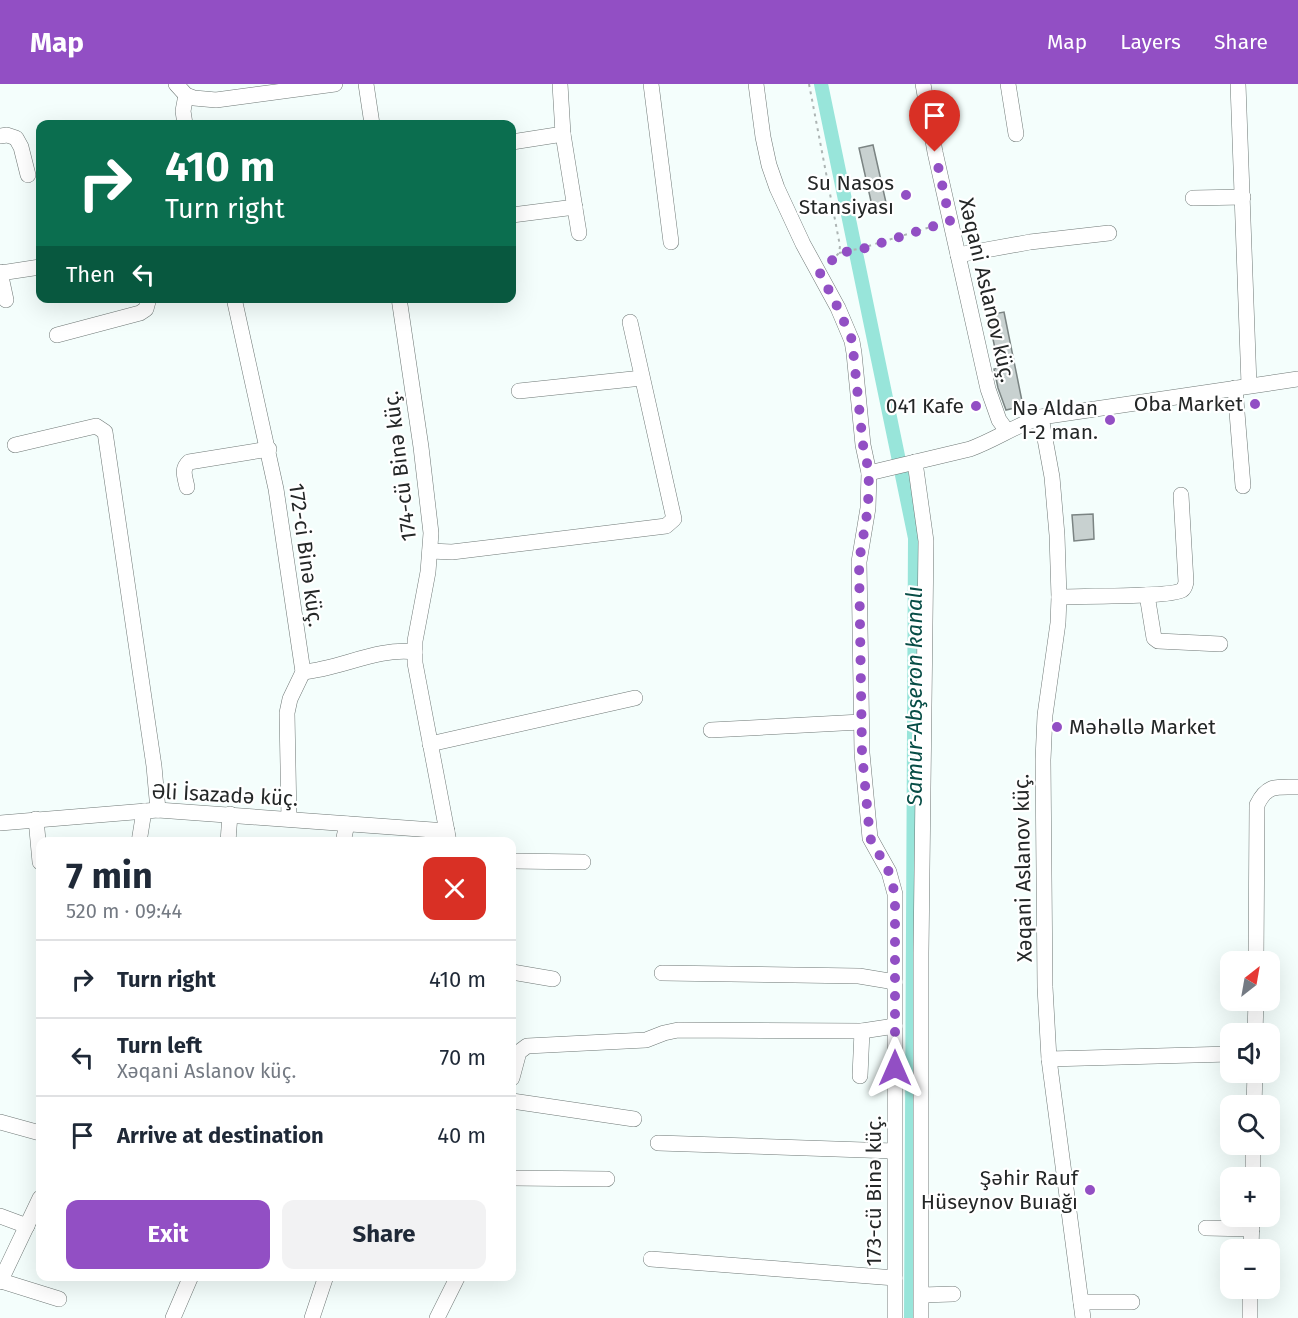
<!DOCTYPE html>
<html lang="en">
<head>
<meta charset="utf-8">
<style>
	body { margin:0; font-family:"Fira Sans",sans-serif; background:#f2f2f3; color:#1f2937; height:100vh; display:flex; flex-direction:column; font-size:22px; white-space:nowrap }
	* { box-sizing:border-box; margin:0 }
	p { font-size:20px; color:#747a83 }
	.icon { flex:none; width:33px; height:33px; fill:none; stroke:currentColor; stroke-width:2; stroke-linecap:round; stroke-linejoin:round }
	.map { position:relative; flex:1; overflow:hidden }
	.sheet { position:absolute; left:36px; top:753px; width:480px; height:444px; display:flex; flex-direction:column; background:#fff; border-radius:12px; box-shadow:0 6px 24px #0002 }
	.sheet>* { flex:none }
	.top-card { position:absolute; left:36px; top:36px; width:480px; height:183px; border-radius:12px; box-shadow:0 6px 24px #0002; background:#0b6e4f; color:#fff; overflow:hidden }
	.needle { width:39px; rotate:31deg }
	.fabs { position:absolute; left:1220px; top:867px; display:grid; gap:12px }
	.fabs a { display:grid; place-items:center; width:60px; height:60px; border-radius:12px; background:#fff; box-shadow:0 6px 24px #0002; font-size:30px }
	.pin { position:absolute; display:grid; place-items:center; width:51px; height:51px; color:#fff; margin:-62px -26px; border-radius:50% 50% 50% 0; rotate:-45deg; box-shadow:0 0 6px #0007 }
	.pin .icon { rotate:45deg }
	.me { position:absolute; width:66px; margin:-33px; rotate:0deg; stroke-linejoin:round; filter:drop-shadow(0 0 4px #0008) }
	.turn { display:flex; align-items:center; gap:21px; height:126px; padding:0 30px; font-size:27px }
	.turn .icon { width:78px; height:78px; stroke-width:2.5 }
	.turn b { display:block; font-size:42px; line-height:51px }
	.then { display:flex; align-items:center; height:57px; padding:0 30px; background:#0003; gap:12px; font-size:22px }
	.round { display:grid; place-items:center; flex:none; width:63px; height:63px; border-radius:12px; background:#f2f2f3 }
	.summary { display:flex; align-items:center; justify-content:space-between; height:102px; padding:0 30px }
	h1 { font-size:36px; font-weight:700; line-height:45px }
	.action { display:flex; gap:12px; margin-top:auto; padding:12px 30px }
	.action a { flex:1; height:69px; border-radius:12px; background:#924fc4; color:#fff; font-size:24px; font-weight:700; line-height:69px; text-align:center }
	.action a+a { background:#f2f2f3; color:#1f2937 }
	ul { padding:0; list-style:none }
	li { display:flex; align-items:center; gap:18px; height:78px; padding:0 30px; border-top:2px solid #e0e1e3 }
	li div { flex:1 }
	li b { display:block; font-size:22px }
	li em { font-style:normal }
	header { display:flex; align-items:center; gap:36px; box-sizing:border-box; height:84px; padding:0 30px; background:#924fc4; color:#fff }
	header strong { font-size:28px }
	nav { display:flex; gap:33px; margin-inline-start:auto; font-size:21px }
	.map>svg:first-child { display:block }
</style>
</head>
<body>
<header>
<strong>Map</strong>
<nav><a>Map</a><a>Layers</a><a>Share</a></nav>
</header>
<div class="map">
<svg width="1298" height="1234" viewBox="0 0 1298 1234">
	<rect width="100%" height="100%" fill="#f4fefc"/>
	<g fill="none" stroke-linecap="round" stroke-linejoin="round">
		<!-- canal -->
		<path stroke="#98e5da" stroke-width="14" d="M821 0 915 454 911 1234"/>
	</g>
	<!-- building -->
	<g fill="#c8d1d0" stroke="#7b8483" stroke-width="1.5">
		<path d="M873 61 887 123 873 126 859 64Z"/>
		<path d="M1004 228 1023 322 1006 326 998 304 994 285 999 284 988 231Z"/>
		<path d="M1093 430 1094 455 1074 457 1072 431Z"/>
	</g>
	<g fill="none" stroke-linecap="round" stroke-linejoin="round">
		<!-- minor casing -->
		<g stroke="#6f7876" stroke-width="16">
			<g id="minor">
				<path d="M176 0 186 11 194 14 216 16 335 0"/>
				<path d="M366 0 372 40"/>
				<path d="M560 0 563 50 579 149"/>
				<path d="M651 0 671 158"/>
				<path d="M756 0 763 53 769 81 777 104 803 160 838 224 852 257 854 269 863 361 869 389 868 424 859 478 862 669 870 754 889 788 895 810V1234"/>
				<path d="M923 0 935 68 988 305 999 336 1007 347"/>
				<path d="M1008 0 1016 50"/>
				<path d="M1238 0 1249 301"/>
				<path d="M185 40 183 27 186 11"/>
				<path d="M0 52 7 51 16 54 21 63 28 91"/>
				<path d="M512 58 563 50"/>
				<path d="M1193 114 1243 113"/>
				<path d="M512 131 575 123"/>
				<path d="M958 171 1030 158 1109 149"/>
				<path d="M0 188 6 216"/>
				<path d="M0 189 40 183"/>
				<path d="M234 214 276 405 303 588 290 615 287 629 289 735"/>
				<path d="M399 214 421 363 431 449 428 488 415 557V579L449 758"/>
				<path d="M57 251 140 229 146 225 149 214"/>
				<path d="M1235 304 1243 402"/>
				<path d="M519 307 642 294"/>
				<path d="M1041 333 1052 393 1057 451 1059 513 1058 539 1045 631 1043 676 1045 903 1049 975 1083 1234"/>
				<path d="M15 361 96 342 105 348 154 682 158 726"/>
				<path d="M915 378 926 457 921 869V1234"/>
				<path d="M869 389 970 365C995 356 1016 341 1041 333L1298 295"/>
				<path d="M187 403C185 393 181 385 189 378L269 365"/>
				<path d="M430 467 452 468 666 442 674 435 630 238"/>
				<path d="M1147 511 1154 554 1158 557 1220 560"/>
				<path d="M1059 513C1077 512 1173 513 1182 506 1185 504 1185 502 1186 498L1181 411"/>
				<path d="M303 588C340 585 378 563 415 568"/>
				<path d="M711 646 861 638"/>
				<path d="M430 660 635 614"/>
				<path d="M36 735 40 778"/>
				<path d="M0 739 158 726 447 747"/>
				<path d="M139 758 144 727"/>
				<path d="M228 758 230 730"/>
				<path d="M343 758 347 740"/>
				<path d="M512 777 583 778"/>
				<path d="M1256 878 1257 721C1267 700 1277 703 1298 703"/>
				<path d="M512 888 553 895"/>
				<path d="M662 889 859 892 895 898"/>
				<path d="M1255 950 1256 916"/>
				<path d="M1049 975 1230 970"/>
				<path d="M860 992 862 947"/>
				<path d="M512 994 519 968 527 962 646 956 664 949 678 946 862 947 895 942"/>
				<path d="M512 1017 634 1035"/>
				<path d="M1254 1022 1255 988"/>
				<path d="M0 1038 40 1049"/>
				<path d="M658 1059 894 1067"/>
				<path d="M512 1094 607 1095"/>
				<path d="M1253 1094V1060"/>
				<path d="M0 1132 27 1142"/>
				<path d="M1206 1144 1252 1145"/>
				<path d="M1251 1166 1252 1132"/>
				<path d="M651 1175 895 1194"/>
				<path d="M1 1197 59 1215"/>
				<path d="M0 1198 40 1114"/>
				<path d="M922 1211 953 1210"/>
				<path d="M1081 1218H1132"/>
				<path d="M173 1234 191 1192"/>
				<path d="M312 1234 326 1192"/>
				<path d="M437 1234 458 1192"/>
				<path d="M1250 1234V1204"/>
			</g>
		</g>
		<!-- path -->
		<g stroke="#adb5b4" stroke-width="2" stroke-dasharray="3 4.5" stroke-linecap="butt">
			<path d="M809 0 840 162 839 169 829 179"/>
			<path d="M839 169 862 164 937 141"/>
		</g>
		<!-- minor -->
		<use href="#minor" stroke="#fff" stroke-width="15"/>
	</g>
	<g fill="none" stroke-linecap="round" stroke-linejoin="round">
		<!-- route -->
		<path stroke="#924fc4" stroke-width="10" stroke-dasharray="0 18" d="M895 984V810L889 788 870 754 862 669 859 478 868 424 869 388 863 361 852 256 838 224 820 189 839 169 862 165 950 137 935 68"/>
	</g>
	<!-- markers -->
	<g fill="#924fc4" stroke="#fff" stroke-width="2">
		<circle cx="906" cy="111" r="6"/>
		<circle cx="1255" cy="320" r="6"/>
		<circle cx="976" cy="322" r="6"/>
		<circle cx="1110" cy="336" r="6"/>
		<circle cx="1057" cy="643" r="6"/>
		<circle cx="1090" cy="1106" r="6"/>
	</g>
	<g text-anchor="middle" stroke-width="4.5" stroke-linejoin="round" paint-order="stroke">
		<!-- poi labels -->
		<g font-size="21" fill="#242727" stroke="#fff" text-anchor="end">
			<text x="894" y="106">Su Nasos<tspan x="894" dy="24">Stansiyası</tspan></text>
			<text x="1243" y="327">Oba Market</text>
			<text x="964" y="329">041 Kafe</text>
			<text x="1098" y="331">Nə Aldan<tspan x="1098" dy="24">1-2 man.</tspan></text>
			<text x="1069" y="650" text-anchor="start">Məhəllə Market</text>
			<text x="1078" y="1101">Şəhir Rauf<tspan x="1078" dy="24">Hüseynov Buıağı</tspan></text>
		</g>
		<!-- street labels -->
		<g font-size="21" fill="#242727" stroke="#fff">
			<text transform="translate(987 206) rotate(77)" y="7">Xəqani Aslanov küç.</text>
			<text transform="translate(400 382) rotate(-97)" y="7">174-cü Binə küç.</text>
			<text transform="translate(306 471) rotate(82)" y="7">172-ci Binə küç.</text>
			<text transform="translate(225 711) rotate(3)" y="7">Əli İsazadə küç.</text>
			<text transform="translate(1023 784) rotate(-91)" y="7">Xəqani Aslanov küç.</text>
			<text transform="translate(874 1107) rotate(-90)" y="7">173-cü Binə küç.</text>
		</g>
		<!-- water labels -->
		<g font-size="22" font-style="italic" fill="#074d46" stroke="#fff">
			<text transform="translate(914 612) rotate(-90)" y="8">Samur-Abşeron kanalı</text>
		</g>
	</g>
</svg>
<div class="fabs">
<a><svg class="needle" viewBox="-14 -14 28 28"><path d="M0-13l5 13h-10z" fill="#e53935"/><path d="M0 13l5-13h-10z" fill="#747a83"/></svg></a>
<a><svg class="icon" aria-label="sound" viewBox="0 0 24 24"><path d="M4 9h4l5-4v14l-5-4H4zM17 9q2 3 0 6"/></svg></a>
<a><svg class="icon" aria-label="search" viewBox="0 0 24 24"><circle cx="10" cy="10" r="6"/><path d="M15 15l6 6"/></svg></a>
<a>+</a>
<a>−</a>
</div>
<div class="pin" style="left:935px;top:68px;background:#d93025"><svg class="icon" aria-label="arrive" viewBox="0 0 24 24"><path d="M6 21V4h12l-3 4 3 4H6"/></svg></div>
<svg class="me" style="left:895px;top:984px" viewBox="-20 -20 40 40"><path d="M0-17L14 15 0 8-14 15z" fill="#924fc4" stroke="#fff" stroke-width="4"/></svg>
<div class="top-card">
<div class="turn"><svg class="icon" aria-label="right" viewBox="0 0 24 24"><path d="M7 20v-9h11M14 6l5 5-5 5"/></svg><div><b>410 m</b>Turn right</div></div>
<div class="then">Then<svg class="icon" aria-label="left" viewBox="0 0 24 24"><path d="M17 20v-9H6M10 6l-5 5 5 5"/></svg></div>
</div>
<section class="sheet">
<div class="summary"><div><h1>7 min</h1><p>520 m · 09:44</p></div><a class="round" style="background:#d93025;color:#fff"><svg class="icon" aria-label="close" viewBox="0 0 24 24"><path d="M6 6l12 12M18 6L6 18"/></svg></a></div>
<ul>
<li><svg class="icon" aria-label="right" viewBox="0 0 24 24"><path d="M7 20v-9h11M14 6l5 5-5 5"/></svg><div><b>Turn right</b></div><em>410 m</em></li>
<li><svg class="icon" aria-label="left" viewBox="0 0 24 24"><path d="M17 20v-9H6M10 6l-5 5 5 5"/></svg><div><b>Turn left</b><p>Xəqani Aslanov küç.</p></div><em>70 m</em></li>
<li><svg class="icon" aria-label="arrive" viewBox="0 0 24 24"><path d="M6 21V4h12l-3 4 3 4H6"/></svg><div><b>Arrive at destination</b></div><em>40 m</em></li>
</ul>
<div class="action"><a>Exit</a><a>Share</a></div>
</section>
</div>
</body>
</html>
